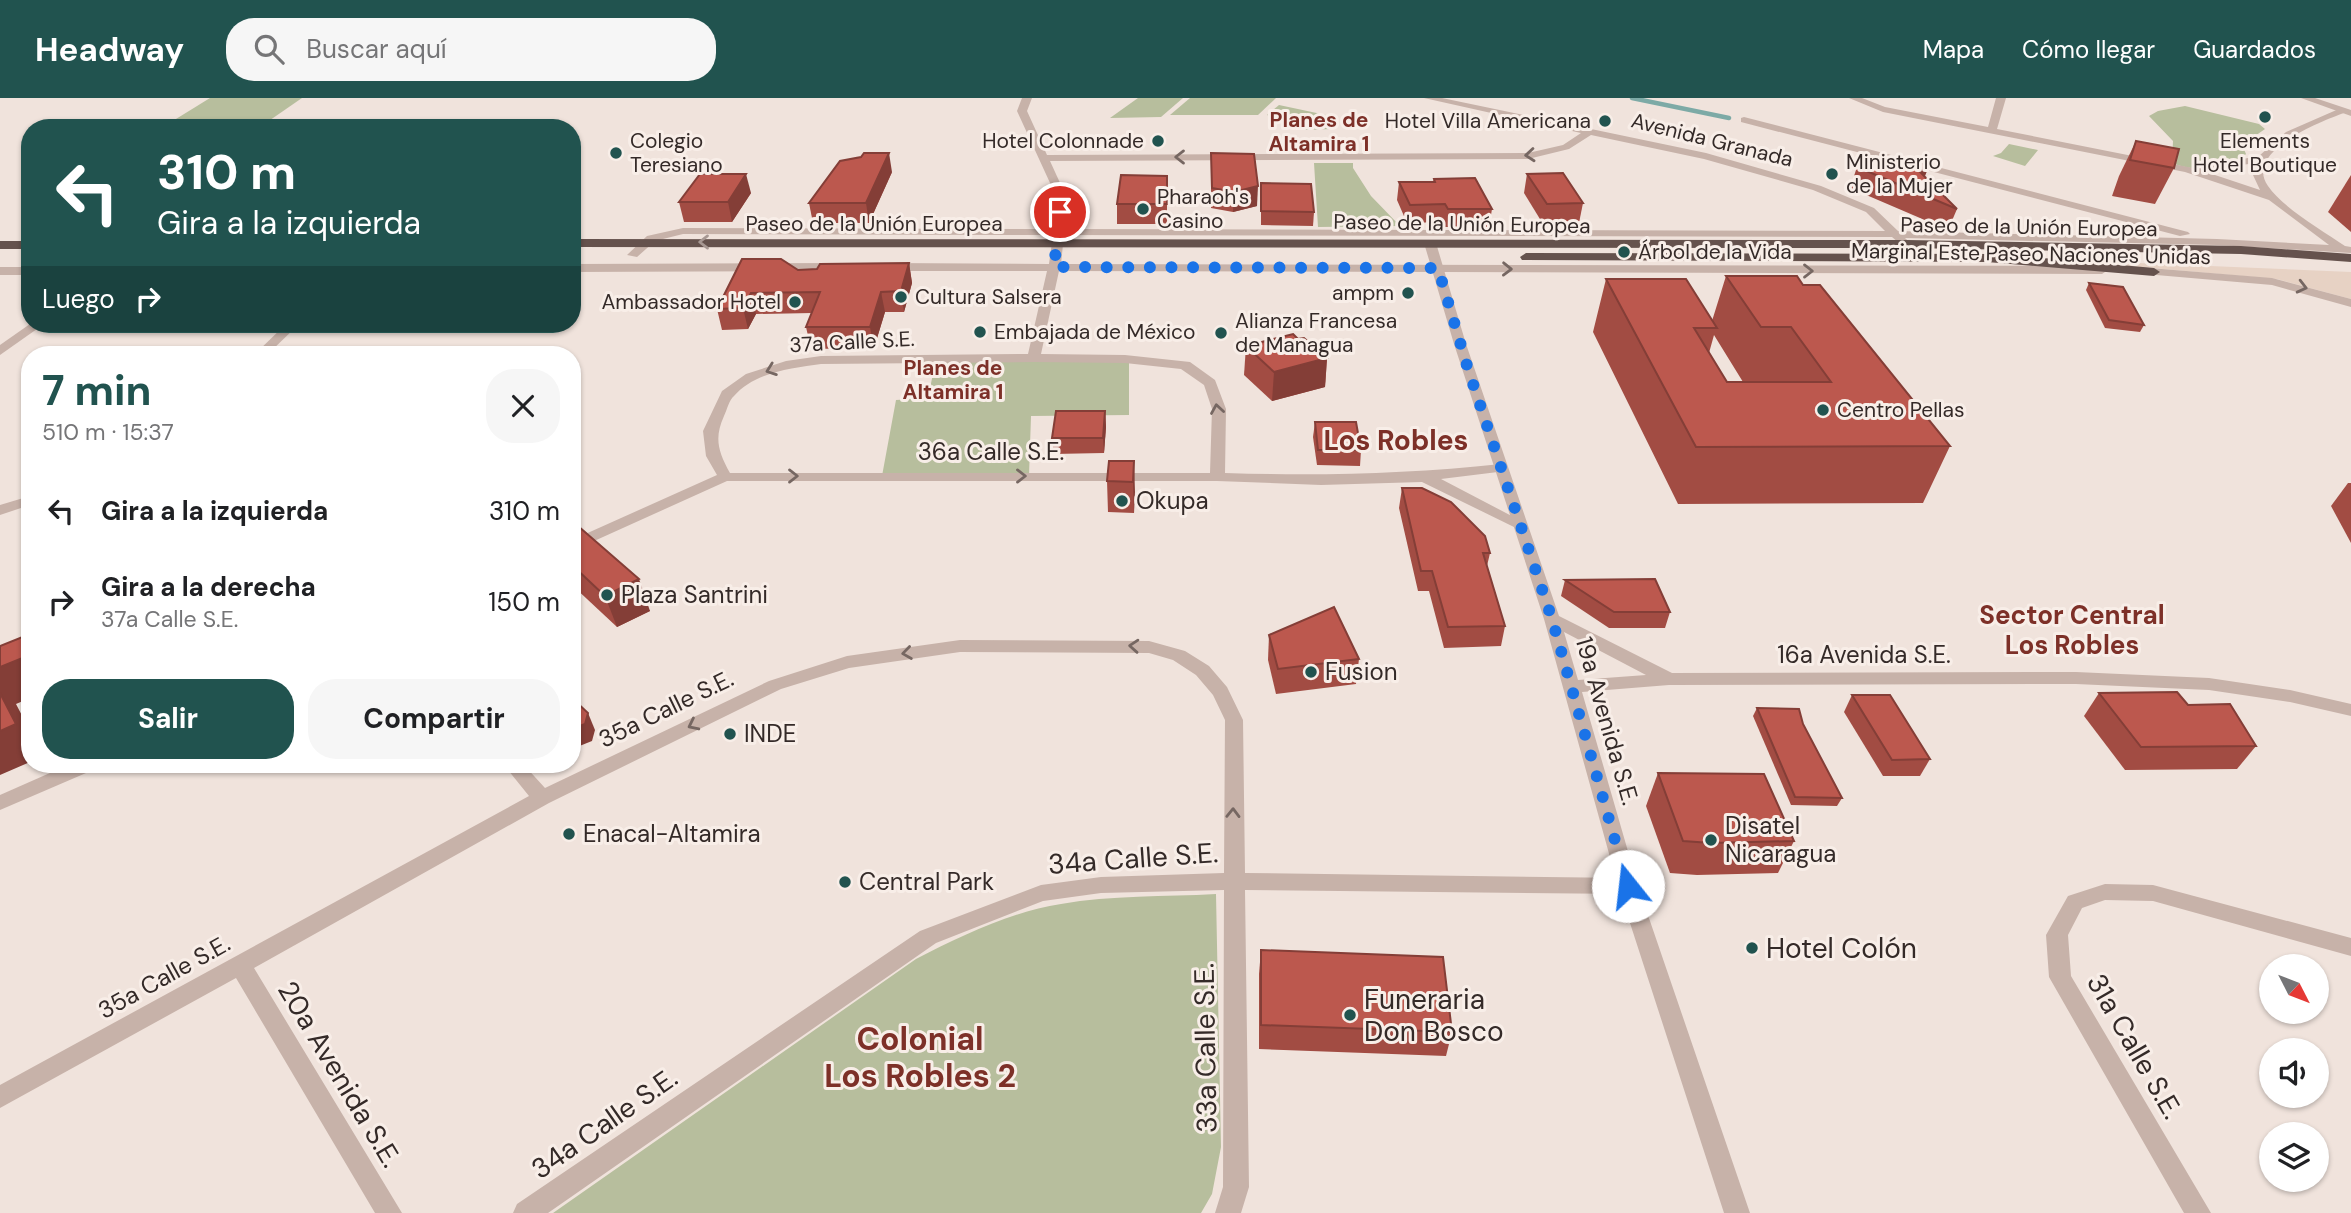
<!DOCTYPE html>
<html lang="es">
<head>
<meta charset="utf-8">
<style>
	body { margin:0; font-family:"DM Sans",sans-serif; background:#f6f6f6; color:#202124; height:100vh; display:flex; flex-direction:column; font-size:26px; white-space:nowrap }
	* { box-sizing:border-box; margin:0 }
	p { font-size:23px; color:#757577 }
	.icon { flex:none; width:38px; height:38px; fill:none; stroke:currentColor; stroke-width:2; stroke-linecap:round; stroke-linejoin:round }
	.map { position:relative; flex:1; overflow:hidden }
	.sheet { position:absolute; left:21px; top:248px; width:560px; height:427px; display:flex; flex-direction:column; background:#fff; border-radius:28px; box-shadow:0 2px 5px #0004 }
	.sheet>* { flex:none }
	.guide { position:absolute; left:21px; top:21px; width:560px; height:214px; border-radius:28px; box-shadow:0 2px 5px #0004; background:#21534f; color:#fff; overflow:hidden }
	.needle { width:46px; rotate:132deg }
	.controls { position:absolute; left:2259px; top:856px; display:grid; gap:14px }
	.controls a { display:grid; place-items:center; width:70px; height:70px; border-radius:50%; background:#fff; box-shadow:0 2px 5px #0004; font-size:35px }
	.pin { position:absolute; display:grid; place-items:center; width:60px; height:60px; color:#fff; margin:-30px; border:4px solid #fff; border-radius:50%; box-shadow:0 2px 7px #0007 }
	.me { position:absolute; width:77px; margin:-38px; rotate:344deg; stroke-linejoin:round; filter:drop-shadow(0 0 5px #0008) }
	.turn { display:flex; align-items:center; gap:24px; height:147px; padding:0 21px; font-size:32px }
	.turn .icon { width:91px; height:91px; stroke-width:2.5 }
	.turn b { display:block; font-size:49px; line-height:60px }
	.then { display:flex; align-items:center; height:66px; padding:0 21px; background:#0003; gap:14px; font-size:26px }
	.round { display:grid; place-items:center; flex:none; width:74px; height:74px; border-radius:28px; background:#f6f6f6 }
	.summary { display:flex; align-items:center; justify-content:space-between; height:119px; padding:0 21px }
	h1 { font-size:42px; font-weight:700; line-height:52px; color:#21534f }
	.primary-button { display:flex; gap:14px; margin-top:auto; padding:14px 21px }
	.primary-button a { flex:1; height:80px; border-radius:28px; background:#21534f; color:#fff; font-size:28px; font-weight:700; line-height:80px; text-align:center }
	.primary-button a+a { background:#f6f6f6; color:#202124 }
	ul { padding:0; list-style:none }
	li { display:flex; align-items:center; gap:21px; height:91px; padding:0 21px }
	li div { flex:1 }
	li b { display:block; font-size:26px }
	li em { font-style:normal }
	header { display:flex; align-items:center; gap:42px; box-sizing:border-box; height:98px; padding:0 35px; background:#21534f; color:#fff }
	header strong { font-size:33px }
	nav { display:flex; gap:38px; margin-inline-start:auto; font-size:24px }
	.search { width:490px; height:63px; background:#f6f6f6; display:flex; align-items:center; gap:18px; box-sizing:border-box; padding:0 24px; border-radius:28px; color:#757577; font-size:26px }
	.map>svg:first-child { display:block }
</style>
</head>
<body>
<header>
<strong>Headway</strong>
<div class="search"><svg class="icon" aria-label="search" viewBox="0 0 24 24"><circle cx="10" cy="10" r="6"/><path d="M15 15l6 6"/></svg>Buscar aquí</div>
<nav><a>Mapa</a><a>Cómo llegar</a><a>Guardados</a></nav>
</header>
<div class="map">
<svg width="2351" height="1115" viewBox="0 0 2351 1115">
	<rect width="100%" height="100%" fill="#f0e3dc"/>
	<!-- green -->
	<g fill="#b7be9d">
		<path d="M210 0H302L260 29H163Z"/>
		<path d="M1138 0H1183L1161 19 1110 20Z"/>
		<path d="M1190 0H1276L1258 17H1170Z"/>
		<path d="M1279 7 1326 17 1331 31 1306 32 1267 17Z"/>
		<path d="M2185 8 2259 26 2265 31 2242 47 2246 56C2230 74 2193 74 2172 65L2173 43 2149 18 2158 13Z"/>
		<path d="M2009 46 2038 52 2025 68 1993 58 2001 55Z"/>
		<path d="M1314 65H1353V70L1371 98 1400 128 1318 129Z"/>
		<path d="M936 261H1129V317L1031 318 1029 378H882L896 302 928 300Z"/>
		<path d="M1216 796 1221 1049 1212 1096 1201 1115H553L916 861C961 838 1010 814 1061 806 1111 797 1165 799 1216 796Z"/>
	</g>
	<!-- plaza -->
	<path fill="#e7d2c4" d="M2114 164 2351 174V201L2277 181 2118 167Z"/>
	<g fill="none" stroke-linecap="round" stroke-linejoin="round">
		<!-- stream -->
		<path stroke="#7daaa6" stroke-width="4.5" d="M1632 0 1729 20"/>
		<!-- minor -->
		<g fill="#c7b2a9" fill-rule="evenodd">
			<path d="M1022 0H1032L1027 13 1047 57 1528 55 1563 47 1581 35 1424 0H1442L1706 55 1821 88 1874 110 1898 133 2217 141 2329 147 2269 102 2185 74 1883 14 1849 0H1862L1885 9 1988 29 1996 0H2006L1997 31 2193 70 2259 58 2286 34 2341 10 2346 13 2344 15C2322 23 2243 53 2268 88 2283 110 2322 132 2345 148L2351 149V155L2217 147 1905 140 1927 161 1921 164 1892 139 1064 137 1061 166 2102 168 2108 172 2102 176 1059 173 1041 256 1125 257 1190 264 1215 282 1226 311 1225 375C1318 378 1408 376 1501 366L1506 367V373L1441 381 1527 426 1519 431 1514 429 1422 384 1321 387 1217 383H727L572 453V442L717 377 706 358 703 333 722 293 746 276 786 263 821 258 1028 256 1047 173H887L881 169 887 165 1049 166 1053 137 683 136 655 143 637 159 627 157 647 138 683 130 1053 131 1056 98 1017 13ZM1591 37 1704 61 1813 92 1866 114 1885 133 1064 131 1066 98 1050 63 1528 61 1569 51ZM2255 65 2253 77 2260 92 2203 73ZM1034 264 1125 265 1181 271 1204 287 1212 311 1210 375H730C718 353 714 340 724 318 727 312 729 302 734 298 755 274 792 270 821 266Z"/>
			<path d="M1744 19 2188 134 2190 136 2180 138 1741 24V20Z"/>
			<path d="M572 166 842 165 848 169 842 173 572 174Z"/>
			<rect x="0" y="169" width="30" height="8"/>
			<path d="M2137 169 2272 180 2351 201V209L2272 187 2133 175 2131 173Z"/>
			<path d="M30 226H44L0 257V247Z"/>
			<path d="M286 226H299L267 257H254Z"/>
			<path d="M30 398V407L0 417V407Z"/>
			<path d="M960 542 1149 543 1185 553 1209 568 1227 589 1243 622 1245 775 1628 780 1635 782 1638 788 1635 794 1628 796 1245 792 1249 1089 1241 1115H1215L1223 1089 1224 792 1101 795 1043 803 936 845 548 1115H513L517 1106 920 833 1041 787 1101 779 1224 775 1225 622 1213 597 1196 577 1173 562 1149 555 960 554 849 570 781 591 549 705 254 870 402 1115H375L236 880 0 1010V987L529 698 504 667H524L545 690 769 583 847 558Z"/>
			<path d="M68 667H96L93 672 0 712V697Z"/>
			<path d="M2105 786 2153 787 2351 840V858L2153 803 2105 802 2082 810 2068 837 2071 878 2211 1115H2184L2049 879 2046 837 2068 798Z"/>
		</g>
		<!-- tertiary -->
		<g fill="#c7b2a9" fill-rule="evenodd">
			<path d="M2301 0H2315L2351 12V18Z"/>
			<path d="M1426 143 1436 145 1466 246 1559 518 1672 575 2076 574 2209 580 2290 592 2351 606V618L2290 604 2209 592 2076 586 1669 587 1582 594 1638 788 1750 1115H1724L1618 788 1544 521 1454 246 1424 145ZM1564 534 1646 577 1578 582Z"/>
		</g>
		<!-- trunk -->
		<g fill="#65524d" fill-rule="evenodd">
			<path d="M572 141 1907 142 2241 148 2351 156V164L2241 156 1907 150 572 149Z"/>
			<rect x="0" y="143" width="30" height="8"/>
			<path d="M1526 155 2000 156 2154 170 2160 174 2154 178 1987 164 1522 162 1520 159Z"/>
		</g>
	</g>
	<!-- wall -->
	<g fill="#a24c43" fill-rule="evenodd">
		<path d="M2136 43 2174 70 2155 106 2112 98 2119 78Z"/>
		<path d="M1211 55 1257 108 1233 114 1211 110Z"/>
		<path d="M1929 68 1924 79 1957 111 1948 132 1850 90 1857 69Z"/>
		<path d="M892 74 869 125H813L809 105Z"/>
		<path d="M1527 76 1583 105 1579 125 1543 126 1524 95Z"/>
		<path d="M2351 77V134L2328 114Z"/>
		<path d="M1167 78V126H1117V106Z"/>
		<path d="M1434 81 1492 111 1489 129H1445L1443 124 1407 125 1397 102 1399 84H1433Z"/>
		<path d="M1261 85 1314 114 1313 128 1261 127Z"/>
		<path d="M751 95 732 124H684L679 104Z"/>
		<path d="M909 165 912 185 904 214H885L874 250 811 251 806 229 812 215 756 216 748 231 722 232 717 211 798 172 817 171Z"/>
		<path d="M1726 178 1803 187 1950 348 1923 405 1678 406 1593 234 1606 181 1712 223ZM1714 237 1743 284H1773H1727L1709 255Z"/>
		<path d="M2089 185 2144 227 2140 234 2105 230 2086 192Z"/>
		<path d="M1298 241 1327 260 1325 289 1272 303 1244 277 1246 248Z"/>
		<path d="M1105 313 1106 329 1104 355 1053 356 1052 340Z"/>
		<path d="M1315 324 1361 352 1360 368 1317 367 1313 339Z"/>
		<path d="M1134 363V415L1108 414 1107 383Z"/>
		<path d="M2348 385H2351V445L2331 408Z"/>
		<path d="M1402 390 1490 455 1487 468 1505 528 1501 548 1444 550 1429 493H1418L1399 410Z"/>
		<path d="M572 431 650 513 617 529 572 487Z"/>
		<path d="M1565 482 1670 514 1665 530H1609L1561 498Z"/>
		<path d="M1269 537 1359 561 1356 586 1276 596 1268 562Z"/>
		<path d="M2099 595 2188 607 2256 648 2237 671 2125 672 2084 618Z"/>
		<path d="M1852 597 1930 661 1920 678H1883L1844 614Z"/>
		<path d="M1757 610 1803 626 1842 700 1837 708 1791 707 1753 618Z"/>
		<path d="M1658 675 1794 743 1778 775 1697 777 1670 775 1646 708Z"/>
		<path d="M1261 852 1452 934 1446 958 1259 951V876Z"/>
	</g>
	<!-- shaded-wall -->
	<g fill="#843e37">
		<path d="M889 55 892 74 869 125 866 105Z"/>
		<path d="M1929 68 1921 88 1910 92 1918 72Z"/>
		<path d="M746 76 751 95 732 124 728 104Z"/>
		<path d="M1258 88 1257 108 1233 114 1234 94Z"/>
		<path d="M909 165 912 185 904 214 901 193Z"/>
		<path d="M881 194 885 214 874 250 870 229Z"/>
		<path d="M751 195 756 216 748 231 743 210Z"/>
		<path d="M1327 260 1325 289 1272 303 1274 274Z"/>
		<path d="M1105 313 1106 329 1104 355 1103 340Z"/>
		<path d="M1134 363 1135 394 1134 415 1133 384Z"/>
		<path d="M639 481 650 513 617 529 605 498Z"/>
		<path d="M30 557V600L16 606 30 633V664L0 677V569Z"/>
		<path d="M588 615 595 632 592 643 572 651V631Z"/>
	</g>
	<!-- building -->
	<g fill="#bc584e" stroke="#843e37" stroke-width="2">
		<path d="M2136 43 2179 51 2174 70 2130 62Z"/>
		<path d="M864 55H889L866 105H809L840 63 861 59Z"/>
		<path d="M1211 55 1254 56 1258 88 1234 94 1212 90Z"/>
		<path d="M1902 58 1929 68 1918 72 1957 111 1857 69Z"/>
		<path d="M1563 75 1583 105 1547 106 1527 76Z"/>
		<path d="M700 76H746L728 104H679Z"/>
		<path d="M1121 77 1167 78V106H1117Z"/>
		<path d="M1475 80 1492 111H1448L1445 106 1410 107 1399 84H1435L1434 81Z"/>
		<path d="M1261 85 1311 86 1314 114 1261 113Z"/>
		<path d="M742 161H781L798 172 817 171 820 166 909 165 901 193 881 194 870 229H806L820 194 751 195 743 210 717 211Z"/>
		<path d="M1726 178H1797L1803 187H1820L1950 348 1696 349 1606 181H1686L1717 230H1694L1727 284H1831L1791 229H1761Z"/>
		<path d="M2089 185 2123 189 2144 227 2109 222Z"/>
		<path d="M1293 236 1298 241 1304 240 1327 260 1274 274 1246 248Z"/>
		<path d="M1056 313H1105L1103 340H1052Z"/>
		<path d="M1315 324H1356L1361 352H1318Z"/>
		<path d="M1109 363H1134L1133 384 1107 383Z"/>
		<path d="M1402 390H1422L1451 404 1485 438 1490 455H1483L1505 528 1448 529 1432 473H1421Z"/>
		<path d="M578 428 639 481 605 498 572 467V431Z"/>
		<path d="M1655 481 1670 514H1614L1565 482Z"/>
		<path d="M1334 509 1359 561 1278 571 1269 537Z"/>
		<path d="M30 536V557L0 569V548Z"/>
		<path d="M2177 594 2188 607 2230 606 2256 648 2141 649 2099 595Z"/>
		<path d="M0 595 16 626 0 633Z"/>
		<path d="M1852 597H1890L1930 661 1892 662Z"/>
		<path d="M572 600 588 615 585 626 572 631Z"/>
		<path d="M1757 610 1799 611 1803 626 1842 700 1795 699Z"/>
		<path d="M1658 675 1764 676 1794 743 1711 745 1683 743Z"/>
		<path d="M1261 852 1443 859 1452 934 1261 927Z"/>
	</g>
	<!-- one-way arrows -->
	<defs><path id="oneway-chevron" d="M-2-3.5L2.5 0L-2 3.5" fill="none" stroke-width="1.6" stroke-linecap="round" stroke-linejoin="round" transform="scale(1.75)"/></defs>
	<g stroke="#766762">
		<use href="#oneway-chevron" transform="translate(1530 57) rotate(175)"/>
		<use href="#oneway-chevron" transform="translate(1180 59) rotate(180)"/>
		<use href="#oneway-chevron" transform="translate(1507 171) rotate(1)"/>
		<use href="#oneway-chevron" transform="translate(1808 173)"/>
		<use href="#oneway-chevron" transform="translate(2302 189) rotate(14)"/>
		<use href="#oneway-chevron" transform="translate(771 272) rotate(160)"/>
		<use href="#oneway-chevron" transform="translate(1217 311) rotate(-99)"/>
		<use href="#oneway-chevron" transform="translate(793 378)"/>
		<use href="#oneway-chevron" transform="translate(1021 378)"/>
		<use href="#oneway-chevron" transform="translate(1134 548) rotate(-176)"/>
		<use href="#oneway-chevron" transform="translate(907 555) rotate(172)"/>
		<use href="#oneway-chevron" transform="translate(693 627) rotate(154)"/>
		<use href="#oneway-chevron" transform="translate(1233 715) rotate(-89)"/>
	</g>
	<use stroke="#a79893" href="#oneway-chevron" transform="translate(704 144) rotate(-180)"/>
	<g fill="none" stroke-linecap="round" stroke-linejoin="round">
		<!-- route -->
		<path stroke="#1a73e8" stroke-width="12" stroke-dasharray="0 21.6" d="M1060 114 1054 169 1438 170 1468 271 1552 521 1628 788"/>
	</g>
	<!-- markers -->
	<g fill="#21534f" stroke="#f8eee8" stroke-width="2.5">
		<circle cx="2265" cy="19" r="7"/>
		<circle cx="1605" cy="23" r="7"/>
		<circle cx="1158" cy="43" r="7"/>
		<circle cx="616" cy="55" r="7"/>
		<circle cx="1832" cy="76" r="7"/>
		<circle cx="1143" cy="111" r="7"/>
		<circle cx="1624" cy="154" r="7"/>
		<circle cx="1408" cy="195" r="7"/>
		<circle cx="901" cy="199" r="7"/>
		<circle cx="795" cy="204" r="7"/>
		<circle cx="980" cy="234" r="7"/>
		<circle cx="1221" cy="235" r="7"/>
		<circle cx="1823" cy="312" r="7"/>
		<circle cx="1122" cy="403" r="7"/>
		<circle cx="607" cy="497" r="7"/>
		<circle cx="1311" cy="574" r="7"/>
		<circle cx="730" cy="636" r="7"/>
		<circle cx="569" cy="736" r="7"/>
		<circle cx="1711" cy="742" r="7"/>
		<circle cx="845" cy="784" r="7"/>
		<circle cx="1752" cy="850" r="7"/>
		<circle cx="1350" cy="917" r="7"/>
	</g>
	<g text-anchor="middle" stroke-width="6" stroke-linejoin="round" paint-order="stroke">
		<!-- far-neighbourhood labels -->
		<g font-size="21" font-weight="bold" fill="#7d3028" stroke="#f8eee8">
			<text x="1319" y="29">Planes de<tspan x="1319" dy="24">Altamira 1</tspan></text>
			<text x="953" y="277">Planes de<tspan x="953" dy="24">Altamira 1</tspan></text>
		</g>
		<!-- far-poi labels -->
		<g font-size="21" fill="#342a28" stroke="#f8eee8" text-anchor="start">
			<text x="1591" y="30" text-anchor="end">Hotel Villa Americana</text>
			<text x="630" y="50">Colegio<tspan x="630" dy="24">Teresiano</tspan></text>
			<text x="1144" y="50" text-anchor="end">Hotel Colonnade</text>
			<text x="2265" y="50" text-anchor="middle">Elements<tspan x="2265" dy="24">Hotel Boutique</tspan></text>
			<text x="1846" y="71">Ministerio<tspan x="1846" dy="24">de la Mujer</tspan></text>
			<text x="1157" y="106">Pharaoh's<tspan x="1157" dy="24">Casino</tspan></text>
			<text x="1638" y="161">Árbol de la Vida</text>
			<text x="1394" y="202" text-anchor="end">ampm</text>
			<text x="915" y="206">Cultura Salsera</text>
			<text x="781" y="211" text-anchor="end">Ambassador Hotel</text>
			<text x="1235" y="230">Alianza Francesa<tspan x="1235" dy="24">de Managua</tspan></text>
			<text x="994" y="241">Embajada de México</text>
			<text x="1837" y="319">Centro Pellas</text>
		</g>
		<!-- far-street labels -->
		<g font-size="21" fill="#342a28" stroke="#f8eee8">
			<text transform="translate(1712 42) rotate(14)" y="7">Avenida Granada</text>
			<text x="874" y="133">Paseo de la Unión Europea</text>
			<text transform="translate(1462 126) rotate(1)" y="7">Paseo de la Unión Europea</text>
			<text transform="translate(2029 129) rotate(1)" y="7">Paseo de la Unión Europea</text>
			<text transform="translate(2031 156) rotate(1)" y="7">Marginal Este Paseo Naciones Unidas</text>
			<text transform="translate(852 244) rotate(-3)" y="7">37a Calle S.E.</text>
		</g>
		<!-- street labels -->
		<g font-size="24" fill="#342a28" stroke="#f8eee8">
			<text x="991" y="362">36a Calle S.E.</text>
			<text x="1864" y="565">16a Avenida S.E.</text>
			<text transform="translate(666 611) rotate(-26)" y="8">35a Calle S.E.</text>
			<text transform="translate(1607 623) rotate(74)" y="8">19a Avenida S.E.</text>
			<text transform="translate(164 879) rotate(-29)" y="8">35a Calle S.E.</text>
		</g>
		<!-- poi labels -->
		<g font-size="24" fill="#342a28" stroke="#f8eee8" text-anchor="start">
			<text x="1136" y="411">Okupa</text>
			<text x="621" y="505">Plaza Santrini</text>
			<text x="1325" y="582">Fusion</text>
			<text x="744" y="644">INDE</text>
			<text x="1725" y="736">Disatel<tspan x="1725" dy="28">Nicaragua</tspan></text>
			<text x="583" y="744">Enacal-Altamira</text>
			<text x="859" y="792">Central Park</text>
		</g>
		<!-- neighbourhood labels -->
		<g font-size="26" font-weight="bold" fill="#7d3028" stroke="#f8eee8">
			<text x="2072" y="526">Sector Central<tspan x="2072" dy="30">Los Robles</tspan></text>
		</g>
		<!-- quarter labels -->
		<g font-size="28" font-weight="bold" fill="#7d3028" stroke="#f8eee8">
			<text x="1396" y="352">Los Robles</text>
		</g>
		<!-- near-street labels -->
		<g font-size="28" fill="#342a28" stroke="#f8eee8">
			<text transform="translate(1133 760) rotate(-4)" y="10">34a Calle S.E.</text>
			<text transform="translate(2135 948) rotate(60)" y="10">31a Calle S.E.</text>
			<text transform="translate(1205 950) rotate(-91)" y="10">33a Calle S.E.</text>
			<text transform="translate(340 976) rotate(59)" y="10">20a Avenida S.E.</text>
			<text transform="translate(604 1025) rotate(-35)" y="10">34a Calle S.E.</text>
		</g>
		<!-- near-poi labels -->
		<g font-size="28" fill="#342a28" stroke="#f8eee8" text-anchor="start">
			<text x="1766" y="860">Hotel Colón</text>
			<text x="1364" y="911">Funeraria<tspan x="1364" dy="32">Don Bosco</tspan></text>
		</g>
		<!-- near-neighbourhood labels -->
		<g font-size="32" font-weight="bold" fill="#7d3028" stroke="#f8eee8">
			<text x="920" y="952">Colonial<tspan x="920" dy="37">Los Robles 2</tspan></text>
		</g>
	</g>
</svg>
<div class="controls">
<a><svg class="needle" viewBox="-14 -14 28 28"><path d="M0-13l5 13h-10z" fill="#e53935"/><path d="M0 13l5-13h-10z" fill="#757577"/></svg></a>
<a><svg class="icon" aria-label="sound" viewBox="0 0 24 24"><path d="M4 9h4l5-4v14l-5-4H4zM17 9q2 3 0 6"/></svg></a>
<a><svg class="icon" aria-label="layers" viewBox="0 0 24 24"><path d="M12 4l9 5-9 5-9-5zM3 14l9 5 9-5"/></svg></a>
</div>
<div class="pin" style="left:1060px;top:114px;background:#d93025"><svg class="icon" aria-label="arrive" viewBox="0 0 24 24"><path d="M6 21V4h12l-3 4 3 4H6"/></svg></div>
<svg class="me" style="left:1628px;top:788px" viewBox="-20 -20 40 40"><circle r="19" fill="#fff"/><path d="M0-13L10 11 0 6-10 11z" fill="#1a73e8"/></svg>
<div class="guide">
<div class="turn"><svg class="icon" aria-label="left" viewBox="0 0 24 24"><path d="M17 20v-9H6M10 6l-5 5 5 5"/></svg><div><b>310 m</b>Gira a la izquierda</div></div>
<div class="then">Luego<svg class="icon" aria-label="right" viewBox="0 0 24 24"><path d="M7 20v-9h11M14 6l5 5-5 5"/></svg></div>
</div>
<section class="sheet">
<div class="summary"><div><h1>7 min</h1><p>510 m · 15:37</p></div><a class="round"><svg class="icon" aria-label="close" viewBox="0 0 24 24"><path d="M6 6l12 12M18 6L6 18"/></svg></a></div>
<ul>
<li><svg class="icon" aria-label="left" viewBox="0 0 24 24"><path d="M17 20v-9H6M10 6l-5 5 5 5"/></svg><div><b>Gira a la izquierda</b></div><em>310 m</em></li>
<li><svg class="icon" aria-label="right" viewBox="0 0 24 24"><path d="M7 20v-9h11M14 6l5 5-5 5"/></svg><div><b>Gira a la derecha</b><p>37a Calle S.E.</p></div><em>150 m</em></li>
</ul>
<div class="primary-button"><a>Salir</a><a>Compartir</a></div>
</section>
</div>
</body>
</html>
